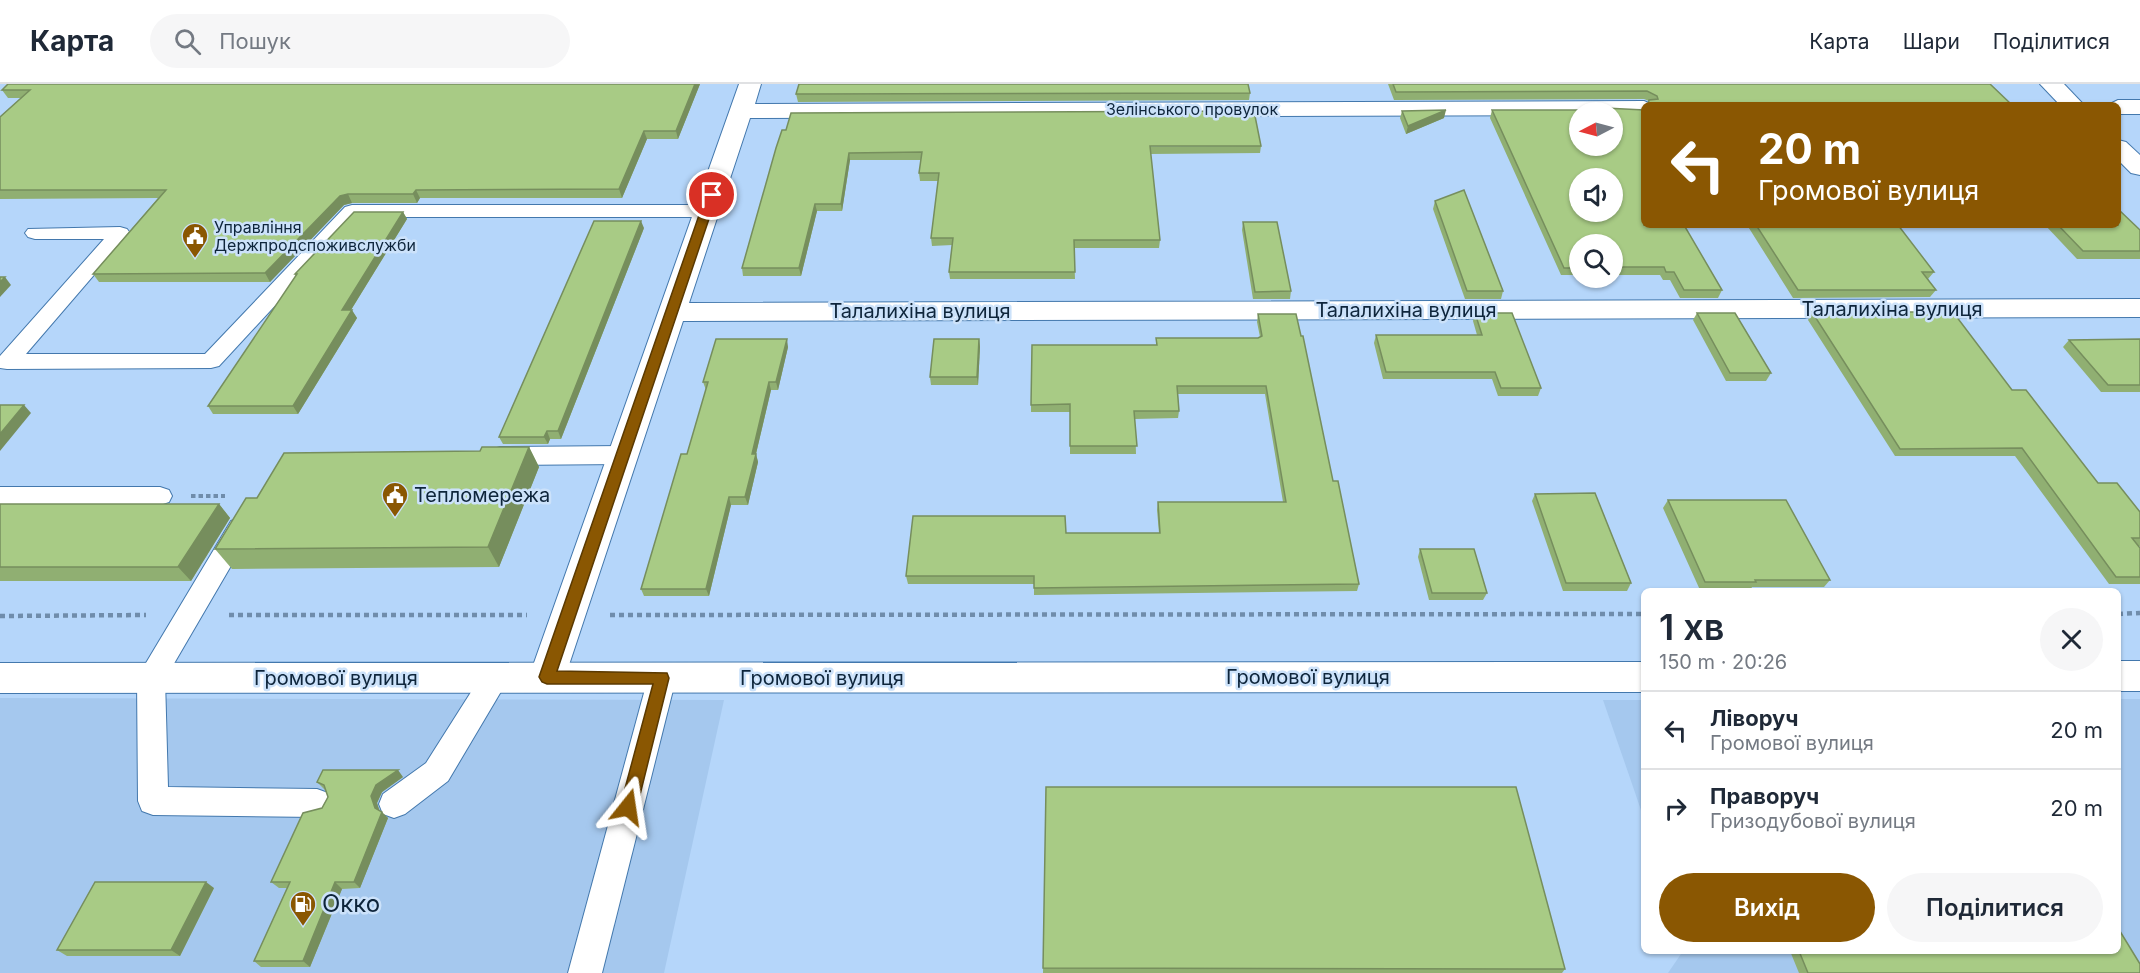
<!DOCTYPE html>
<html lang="uk">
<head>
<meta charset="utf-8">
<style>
	body { margin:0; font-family:Inter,sans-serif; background:#f6f6f7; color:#1f2937; height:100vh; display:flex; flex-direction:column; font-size:22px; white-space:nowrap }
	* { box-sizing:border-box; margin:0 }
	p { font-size:20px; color:#747a83 }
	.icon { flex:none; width:33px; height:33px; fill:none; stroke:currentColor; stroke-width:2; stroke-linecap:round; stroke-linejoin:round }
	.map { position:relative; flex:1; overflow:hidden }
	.sheet { position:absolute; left:1641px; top:504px; width:480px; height:366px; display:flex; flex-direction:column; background:#fff; border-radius:9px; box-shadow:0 2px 4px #0004 }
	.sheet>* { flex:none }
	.hud { position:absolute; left:1641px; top:18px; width:480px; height:126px; border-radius:9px; box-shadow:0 2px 4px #0004; background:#8a5702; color:#fff; overflow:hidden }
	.needle { width:39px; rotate:264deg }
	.tools { position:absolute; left:1569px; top:18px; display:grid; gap:12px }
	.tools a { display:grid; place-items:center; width:54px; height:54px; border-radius:50%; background:#fff; box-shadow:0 2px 4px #0004; font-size:30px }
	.pin { position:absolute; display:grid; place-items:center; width:51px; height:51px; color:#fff; margin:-26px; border:3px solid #fff; border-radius:50%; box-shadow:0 2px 6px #0007 }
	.me { position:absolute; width:66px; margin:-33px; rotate:15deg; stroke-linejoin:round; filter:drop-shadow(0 0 4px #0008) }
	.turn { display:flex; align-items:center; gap:21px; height:126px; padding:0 18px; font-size:27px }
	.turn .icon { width:78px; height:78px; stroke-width:2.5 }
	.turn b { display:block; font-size:42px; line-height:51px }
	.round { display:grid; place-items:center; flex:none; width:63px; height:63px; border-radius:32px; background:#f6f6f7 }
	.overview { display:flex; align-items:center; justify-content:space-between; height:102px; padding:0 18px }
	h1 { font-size:36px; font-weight:600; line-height:45px }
	.cta { display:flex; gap:12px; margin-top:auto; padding:12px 18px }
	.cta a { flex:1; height:69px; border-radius:36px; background:#8a5702; color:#fff; font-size:24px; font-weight:600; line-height:69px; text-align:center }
	.cta a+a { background:#f6f6f7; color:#1f2937 }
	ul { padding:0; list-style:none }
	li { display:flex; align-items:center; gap:18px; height:78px; padding:0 18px; border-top:2px solid #e0e1e3 }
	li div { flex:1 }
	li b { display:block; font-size:22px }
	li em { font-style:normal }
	header { display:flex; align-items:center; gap:36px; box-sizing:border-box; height:84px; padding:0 30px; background:#fff; border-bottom:2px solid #e0e1e3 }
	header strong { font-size:28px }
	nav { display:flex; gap:33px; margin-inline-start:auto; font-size:21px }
	.search { width:420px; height:54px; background:#f6f6f7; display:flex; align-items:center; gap:15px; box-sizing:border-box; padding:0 21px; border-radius:33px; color:#747a83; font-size:22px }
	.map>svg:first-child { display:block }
</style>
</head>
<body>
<header>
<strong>Карта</strong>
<div class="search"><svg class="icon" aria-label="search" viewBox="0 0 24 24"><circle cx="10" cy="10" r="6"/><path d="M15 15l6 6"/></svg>Пошук</div>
<nav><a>Карта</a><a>Шари</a><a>Поділитися</a></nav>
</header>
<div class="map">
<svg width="2140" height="889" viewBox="0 0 2140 889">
	<rect width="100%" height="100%" fill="#b5d6fa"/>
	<!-- built -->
	<g fill="#a5c8ee">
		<path d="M0 614 724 616 664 889H0Z"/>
		<path d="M2118 615H2140V889H1668L1683 867H2118Z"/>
		<path d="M1603 616H1644V735L1630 694Z"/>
	</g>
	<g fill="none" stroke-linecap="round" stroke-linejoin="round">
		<!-- lane casing -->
		<g stroke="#4378ad" stroke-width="2">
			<g id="lane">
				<path d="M352 121H706L713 123 716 127 713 131 706 133H357L219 282 211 284 7 285 0 284V272L104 155H35L28 153 25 149 28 145 120 143 127 145 130 149 26 270H205L345 123Z"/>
				<path d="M623 362 632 365 635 371 632 377 623 380 500 381 491 378 488 372 491 366 500 363Z"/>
				<path d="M0 403H160L169 406 172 412 169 418 160 421H0Z"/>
				<path d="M240 434 249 437 253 444 165 595 168 703 317 705 328 709 332 719 328 729 317 733 153 731 142 727 138 717 137 594 231 437Z"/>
				<path d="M495 582 505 586 509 594 448 697 405 730 394 734 383 730 379 720 383 710 426 679 485 586Z"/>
				<path d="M662 582 672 586 676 594 602 889H568L648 594 652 586Z"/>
			</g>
		</g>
		<!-- street casing -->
		<g stroke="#4378ad" stroke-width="2">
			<g id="street">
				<path d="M739 0H761L755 20 1644 17 1653 21H1644V31L1580 28V31L750 34 689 219 2140 215V233L683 237 565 593 560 604 547 608 534 604 529 593Z"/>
				<path d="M2118 16H2140V30H2118V21H2108Z"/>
			</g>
		</g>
		<!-- secondary casing -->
		<g stroke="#4378ad" stroke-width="2">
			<g id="secondary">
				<path d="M2040 0H2064L2084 21H2060Z"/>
				<path d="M2118 56 2126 58 2140 71V91L2131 89 2118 76Z"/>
				<rect x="2118" y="577" width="22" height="30"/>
				<path d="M1644 578V608L0 609V579Z"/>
			</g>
		</g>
		<!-- path-far1 -->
		<path stroke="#708dab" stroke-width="4" stroke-dasharray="4.5 3" stroke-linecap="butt" d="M191 412H225"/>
		<!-- path -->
		<g stroke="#708dab" stroke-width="4.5" stroke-dasharray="5 4" stroke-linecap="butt">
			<path d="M2118 530 2140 529"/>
			<path d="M229 531H527"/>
			<path d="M610 531 1644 530"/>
			<path d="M0 532 146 531"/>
		</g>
		<!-- lane -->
		<use href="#lane" fill="#fff" fill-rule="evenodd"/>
		<!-- street -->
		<use href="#street" fill="#fff" fill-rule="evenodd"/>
		<!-- secondary -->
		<use href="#secondary" fill="#fff" fill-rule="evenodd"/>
	</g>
	<!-- wall -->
	<g fill="#90af72">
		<path d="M700 0 678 55H647L622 114H420L417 119H352L344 121 270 198H99L93 190 158 114 0 115V33L21 14H8L2 6Z"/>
		<path d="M1388 0H1990L2012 21H1647L1649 17 1644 15 1394 16Z"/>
		<path d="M1250 9 1249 16 798 18 796 10Z"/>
		<path d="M1492 26 1644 141 1722 206 1718 214H1680L1670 196H1663L1660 191H1612V160H1580V191H1561L1490 34Z"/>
		<path d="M1402 27 1444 34 1406 50 1400 34Z"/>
		<path d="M1261 62 1260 69 1150 70 1160 156 1159 164H1074L1075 195H950L949 188 952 161 932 162 931 154 938 97H920L919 89 921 76H850L842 127H817L801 192H743L742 184 776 64Z"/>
		<path d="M1435 117 1503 207 1501 215H1465L1433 125Z"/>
		<path d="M403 128 407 135 351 226 357 234 298 330H213L208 322 296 192 295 190Z"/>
		<path d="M1243 138 1291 207 1290 215H1253L1242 146Z"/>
		<path d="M1747 141H1902L1899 143 1934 188 1928 195 1936 206 1930 213 1793 214Z"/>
		<path d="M2045 141H2118L2140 146V175H2077Z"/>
		<path d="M644 144 561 355H550L548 360H503L499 353Z"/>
		<path d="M1812 228 2012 306 2098 399 2140 428V462H2138L2140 464V500H2109L2015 372H1895L1808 236Z"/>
		<path d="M1475 229 1541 304 1538 312H1498L1492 295H1383L1374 259 1376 251H1477L1473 237Z"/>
		<path d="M1697 229 1771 289 1766 297H1726L1693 236Z"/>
		<path d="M1258 230 1333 397 1359 500 1357 507 1034 511V500H908L906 492 1066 449H1159L1157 426 1158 418H1283L1265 310H1178L1179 327 1178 334 1135 335 1136 370H1070V328H1031V321L1156 261V254H1258L1260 253 1257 238Z"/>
		<path d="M979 255 980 263 978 301H931L930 293Z"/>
		<path d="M2140 255V308H2101L2063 263 2069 256Z"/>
		<path d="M788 263 778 306H771L756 370 758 378 748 421H731L709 512H644L641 505 687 370 706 306 703 298Z"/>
		<path d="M529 363 539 383 499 483 232 485 215 465 257 414 480 367Z"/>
		<path d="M1535 410 1631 499 1627 507H1563L1532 417Z"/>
		<path d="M1668 416 1830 496 1824 503H1752L1751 505 1700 506 1663 424Z"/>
		<path d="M0 420H219L230 434 191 497H0Z"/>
		<path d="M1420 465 1487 509 1483 516H1429L1418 473Z"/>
		<path d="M403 693 382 708 377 719 379 726 388 734 360 804 342 805 310 883H261L254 877 287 804H279L271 798 322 724 328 713 325 706 317 698Z"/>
		<path d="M1046 703 1565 885 1562 889H1043Z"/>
		<path d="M214 804 180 872H67L57 866Z"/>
		<path d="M1790 867H2118L2140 889H1799Z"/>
	</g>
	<!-- shaded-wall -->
	<g fill="#768e5d">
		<path d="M695 0H700L678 55 676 47Z"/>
		<path d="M1446 26 1444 34 1406 50 1408 42Z"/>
		<path d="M644 47 647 55 622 114 619 105Z"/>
		<path d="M849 69 850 76 842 127 841 120Z"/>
		<path d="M416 106 420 114 417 119 413 110Z"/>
		<path d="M348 110 352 119 344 121 270 198 265 189 340 112Z"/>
		<path d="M815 120 817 127 801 192 799 184Z"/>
		<path d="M403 128 407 135 346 234 342 226Z"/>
		<path d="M641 137 644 144 561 355 558 347Z"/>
		<path d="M5 193 11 201 0 213V198Z"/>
		<path d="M352 226 357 234 298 330 293 322Z"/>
		<path d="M787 255 788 263 778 306 776 298Z"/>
		<path d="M979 255 980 263 978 301 977 293Z"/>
		<path d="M769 298 771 306 754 378 752 370Z"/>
		<path d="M24 321 31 329 0 367V350Z"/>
		<path d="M547 347 550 355 548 360 544 353Z"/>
		<path d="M529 363 539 383 499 483 488 463Z"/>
		<path d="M756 370 758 378 748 421 745 413Z"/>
		<path d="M729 413 731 421 709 512 706 505Z"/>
		<path d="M219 420 230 434 191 497 178 483Z"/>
		<path d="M398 686 403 693 382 708 377 719 381 731 375 724 371 712 376 701Z"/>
		<path d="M382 728 388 734 360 804 354 798Z"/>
		<path d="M206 798 214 804 180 872 171 866Z"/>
		<path d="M335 798 342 805 310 883 303 877Z"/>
	</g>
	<!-- building -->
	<g fill="#a8cb85" stroke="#768e5d" stroke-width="1.5" fill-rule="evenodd">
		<path d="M8 0H695L676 47H644L619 105 416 106 413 110H348L340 112 265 189 93 190 166 106H0V33L30 6H2Z"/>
		<path d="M799 0H1248L1250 9 796 10Z"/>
		<path d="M1393 0H1990L2012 21H1648L1649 16 1658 15 1657 12 1647 7 1396 8Z"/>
		<path d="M1585 23 1644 26V141H1684L1722 206H1684L1674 188H1666L1664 183H1612V160H1580V184H1564L1492 26H1583ZM1580 28H1612V62H1580ZM1580 94H1612V128H1580Z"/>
		<path d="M1446 26 1408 42 1402 27Z"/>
		<path d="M1254 27 1261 62H1150L1160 156H1074L1075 188H949L953 154H931L939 89H919L922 68 849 69 841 120H815L799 184H742L776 64 782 46H786L791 29Z"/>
		<path d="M1464 106 1503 207H1467L1435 117Z"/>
		<path d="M2118 125 2140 146V167H2083L2058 141H2118Z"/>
		<path d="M354 128H403L342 226H352L293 322H208L297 190H295Z"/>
		<path d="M594 137H641L558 347H547L544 353H499Z"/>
		<path d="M1243 138H1277L1291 207 1255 208Z"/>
		<path d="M1756 141H1898L1934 188H1922L1936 206H1798Z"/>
		<path d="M0 193H5L0 198Z"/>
		<path d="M1812 228H1953L2012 306H2026L2098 399H2117L2140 428V454H2132L2140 464V493H2116L2022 364 1900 365Z"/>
		<path d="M1475 229H1512L1541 304H1501L1495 288H1386L1376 251H1482Z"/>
		<path d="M1697 229H1735L1771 289H1730Z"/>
		<path d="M1258 230H1296L1301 252H1303L1333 397H1338L1359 500 1034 504V492H906L913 432H1065L1066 449H1160L1158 418H1286L1266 302H1177L1179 327H1134L1137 362H1070V320L1031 321 1032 261H1157L1156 254H1258L1262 252Z"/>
		<path d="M716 255H787L776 298H769L752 370H756L745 413H729L706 505H641L681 370H687L708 298H703Z"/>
		<path d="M934 255H979L977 293H930Z"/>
		<path d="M2140 255V301H2108L2069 256Z"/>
		<path d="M0 321H24L0 350Z"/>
		<path d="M482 363H529L488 463 215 465 246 414H257L284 369 480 367Z"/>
		<path d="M1595 409 1631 499H1566L1535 410Z"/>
		<path d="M1668 416H1786L1830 496H1755L1756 498H1705Z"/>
		<path d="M0 420H219L178 483H0Z"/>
		<path d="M1420 465H1474L1487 509H1432Z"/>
		<path d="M323 686H398L376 701 371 712 375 724 382 728 354 798H335L303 877H254L290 798H271L303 729 322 724 328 713 324 701 317 698Z"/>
		<path d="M1046 703H1516L1565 885 1043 884Z"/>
		<path d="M95 798H206L171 866H57Z"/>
		<path d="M2118 844 2140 880V889H1808L1799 867H2118Z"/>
	</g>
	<!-- route -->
	<path fill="#8a5702" stroke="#5a3901" stroke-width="1.5" d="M712 108 717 111 557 587 667 589 669 594 637 723 634 728 628 730 623 728 620 723 653 600H547L542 598 539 593 706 111Z"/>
	<!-- icons -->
	<defs>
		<g id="civic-pin" transform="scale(1.35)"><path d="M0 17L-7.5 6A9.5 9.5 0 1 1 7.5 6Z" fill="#8a5702" stroke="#cce2fa"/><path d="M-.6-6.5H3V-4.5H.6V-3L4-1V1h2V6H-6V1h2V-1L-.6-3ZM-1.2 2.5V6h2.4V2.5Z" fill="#fff"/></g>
		<g id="fuel-pin" transform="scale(1.35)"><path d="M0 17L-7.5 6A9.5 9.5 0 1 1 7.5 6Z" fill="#8a5702" stroke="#cce2fa"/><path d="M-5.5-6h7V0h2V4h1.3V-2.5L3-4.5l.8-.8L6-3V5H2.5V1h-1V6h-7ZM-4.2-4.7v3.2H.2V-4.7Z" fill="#fff"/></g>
	</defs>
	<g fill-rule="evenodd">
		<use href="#civic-pin" x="195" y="152"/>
		<use href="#civic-pin" x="395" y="411"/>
		<use href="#fuel-pin" x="303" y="820"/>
	</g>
	<g text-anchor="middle" stroke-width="5" stroke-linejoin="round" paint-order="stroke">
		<!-- far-street labels -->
		<g font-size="16" fill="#0e253b" stroke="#cce2fa">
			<text x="1192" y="31">Зелінського провулок</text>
		</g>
		<!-- far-poi labels -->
		<g font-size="16" fill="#0e253b" stroke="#cce2fa" text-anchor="start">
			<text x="214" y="149">Управління<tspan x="214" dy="18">Держпродспоживслужби</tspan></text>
		</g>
		<!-- street labels -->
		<g font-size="20" fill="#0e253b" stroke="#cce2fa">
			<text x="1892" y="232">Талалихіна вулиця</text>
			<text x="1406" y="233">Талалихіна вулиця</text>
			<text x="920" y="234">Талалихіна вулиця</text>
			<text x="1308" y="600">Громової вулиця</text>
			<text x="336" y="601">Громової вулиця</text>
			<text x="822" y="601">Громової вулиця</text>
		</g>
		<!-- poi labels -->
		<g font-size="20" fill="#0e253b" stroke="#cce2fa" text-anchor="start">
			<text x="414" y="418">Тепломережа</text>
		</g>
		<!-- near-poi labels -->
		<g font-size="24" fill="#0e253b" stroke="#cce2fa" text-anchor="start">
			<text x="322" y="828">Окко</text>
		</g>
	</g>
</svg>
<div class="tools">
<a><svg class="needle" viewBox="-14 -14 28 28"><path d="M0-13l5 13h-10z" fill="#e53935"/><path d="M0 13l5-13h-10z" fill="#747a83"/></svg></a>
<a><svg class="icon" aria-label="sound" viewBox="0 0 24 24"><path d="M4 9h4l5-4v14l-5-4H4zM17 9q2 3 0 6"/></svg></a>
<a><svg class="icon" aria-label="search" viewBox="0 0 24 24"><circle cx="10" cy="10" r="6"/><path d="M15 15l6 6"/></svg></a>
</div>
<div class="pin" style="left:712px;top:111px;background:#d93025"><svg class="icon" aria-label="arrive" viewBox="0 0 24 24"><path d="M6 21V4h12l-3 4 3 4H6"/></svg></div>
<svg class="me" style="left:628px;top:723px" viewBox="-20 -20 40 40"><path d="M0-17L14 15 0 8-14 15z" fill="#8a5702" stroke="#fff" stroke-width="4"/></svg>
<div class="hud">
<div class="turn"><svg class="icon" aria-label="left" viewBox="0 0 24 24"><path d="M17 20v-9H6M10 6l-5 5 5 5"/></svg><div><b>20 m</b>Громової вулиця</div></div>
</div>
<section class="sheet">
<div class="overview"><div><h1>1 хв</h1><p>150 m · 20:26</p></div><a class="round"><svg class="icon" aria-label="close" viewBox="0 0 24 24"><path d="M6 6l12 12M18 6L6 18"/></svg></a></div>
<ul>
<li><svg class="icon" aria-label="left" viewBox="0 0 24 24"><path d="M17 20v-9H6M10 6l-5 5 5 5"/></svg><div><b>Ліворуч</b><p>Громової вулиця</p></div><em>20 m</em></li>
<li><svg class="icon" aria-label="right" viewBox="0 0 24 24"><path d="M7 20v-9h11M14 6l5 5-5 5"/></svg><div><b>Праворуч</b><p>Гризодубової вулиця</p></div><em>20 m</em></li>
</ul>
<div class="cta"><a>Вихід</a><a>Поділитися</a></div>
</section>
</div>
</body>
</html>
